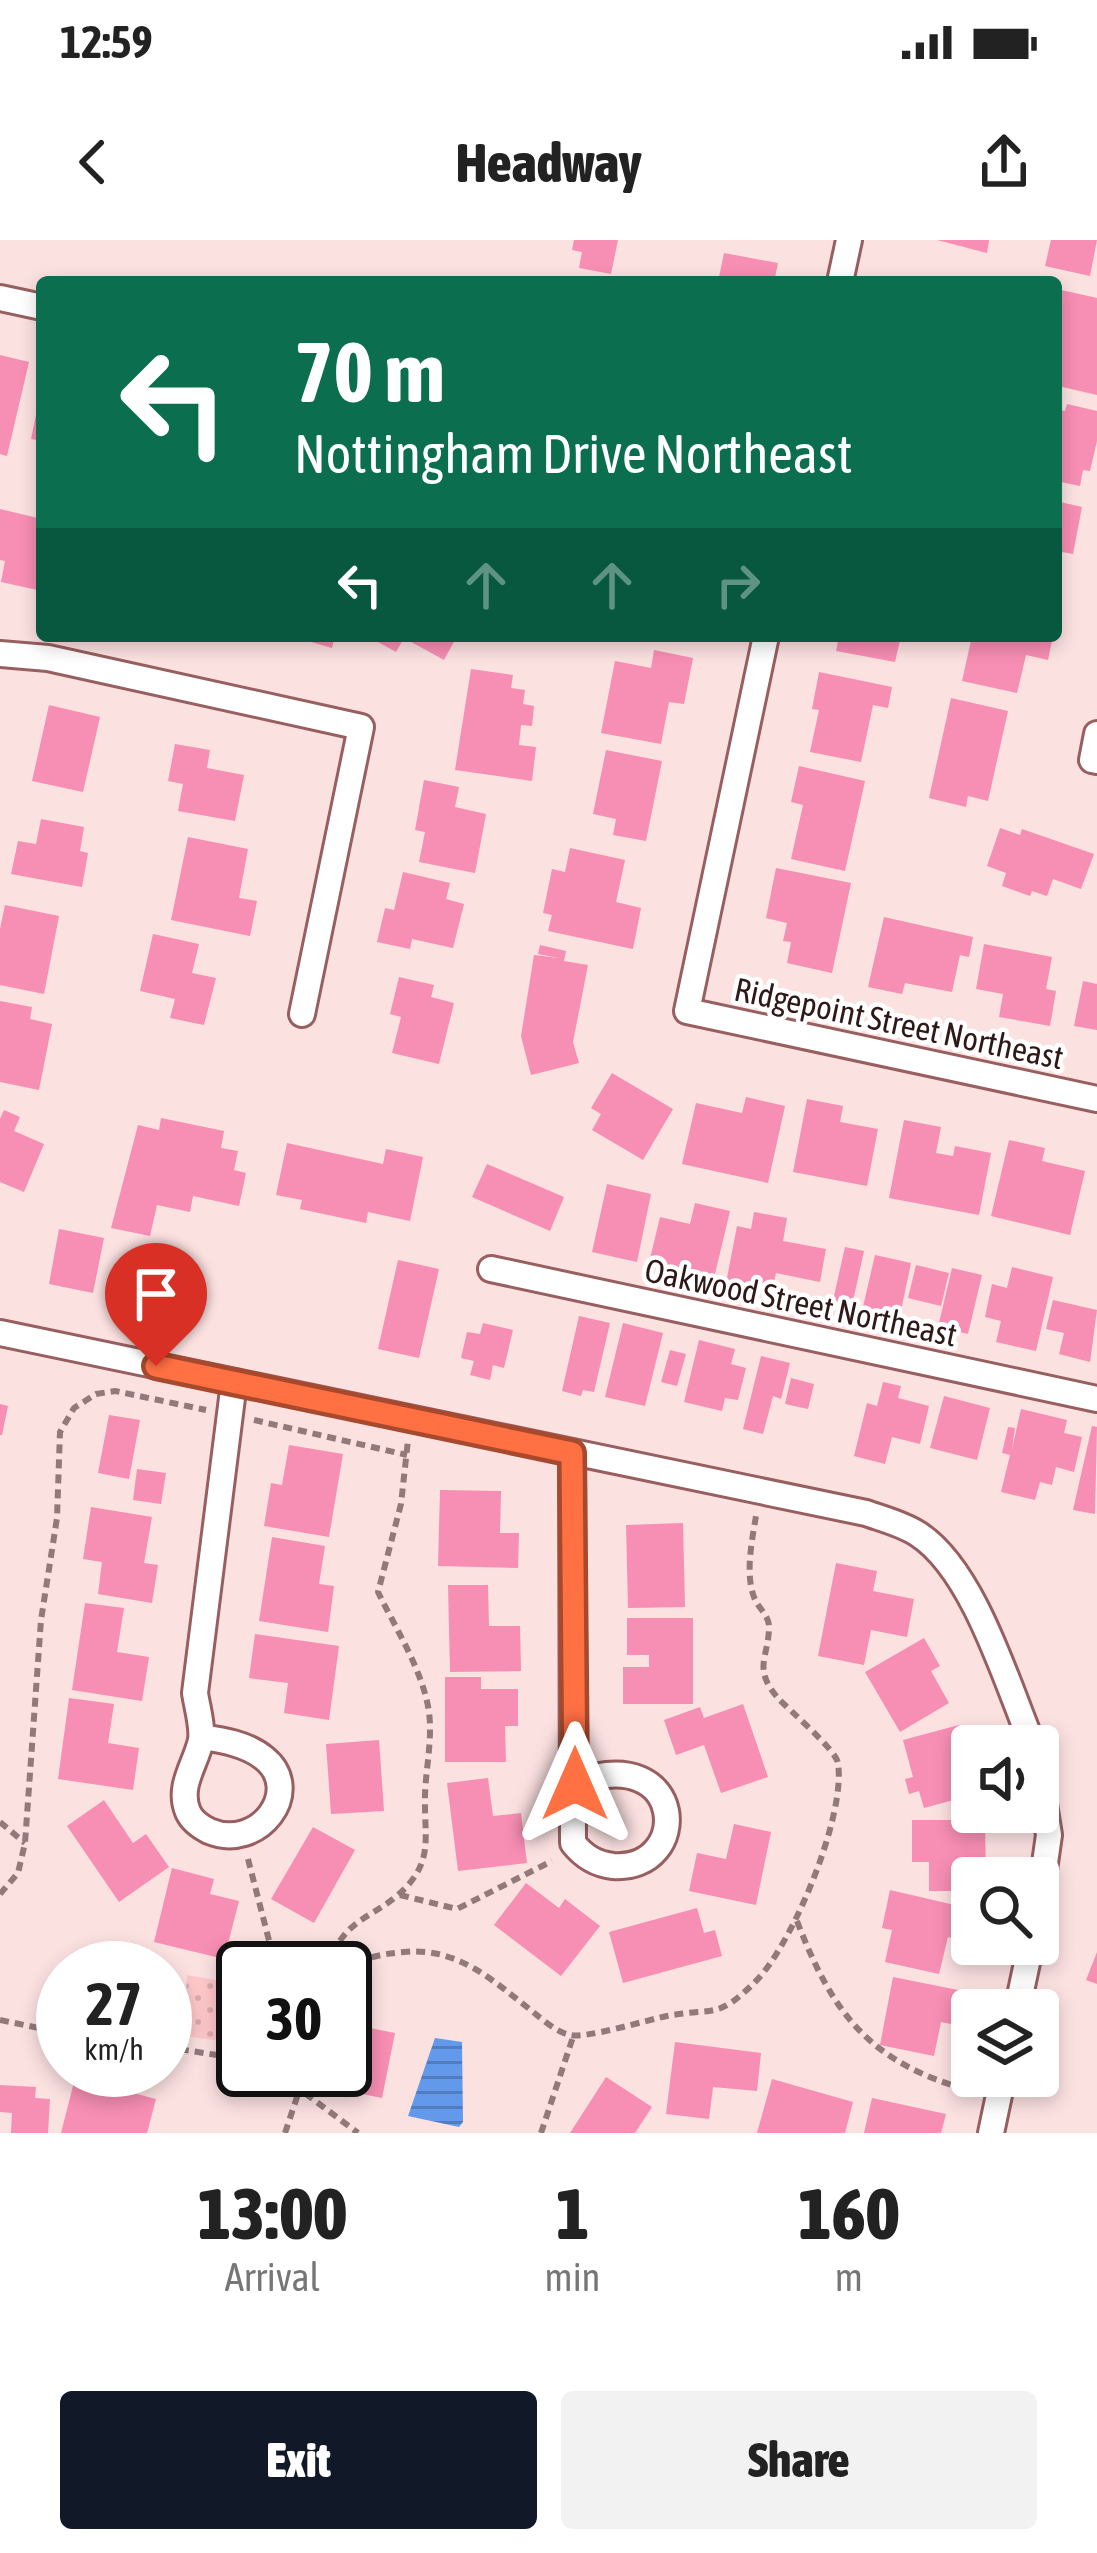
<!DOCTYPE html>
<html lang="en">
<head>
<meta charset="utf-8">
<style>
	body { margin:0; font-family:"Asap Condensed",sans-serif; background:#f2f2f2; color:#222; height:100vh; display:flex; flex-direction:column; font-size:45px; white-space:nowrap }
	* { box-sizing:border-box; margin:0 }
	p { font-size:39px; color:#767676 }
	.icon { flex:none; width:66px; height:66px; fill:none; stroke:currentColor; stroke-width:2; stroke-linecap:round; stroke-linejoin:round }
	.map { position:relative; height:1893px; overflow:hidden }
	.panel { display:flex; flex-direction:column; background:#fff; flex:1 }
	.panel>* { flex:none }
	.hud { position:absolute; left:36px; top:36px; width:1026px; height:366px; border-radius:12px; box-shadow:0 6px 18px #0003; background:#0b6e4f; color:#fff; overflow:hidden }
	.fabs { position:absolute; left:951px; top:1485px; display:grid; gap:24px }
	.fabs a { display:grid; place-items:center; width:108px; height:108px; border-radius:12px; background:#fff; box-shadow:0 6px 18px #0003; font-size:60px }
	.speed { position:absolute; left:36px; top:1701px; display:flex; gap:24px; font-size:60px; font-weight:700; text-align:center }
	.speed>* { display:grid; place-content:center; width:156px; height:156px; border-radius:50%; background:#fff; box-shadow:0 6px 18px #0003; line-height:1 }
	.speed small { font-size:30px; font-weight:400 }
	.speed .limit { border:6px solid #111; border-radius:18px; background:#fff; color:#111 }
	.pin { position:absolute; display:grid; place-items:center; width:102px; height:102px; color:#fff; margin:-123px -51px; border-radius:50% 50% 50% 0; rotate:-45deg; box-shadow:0 0 12px #0007 }
	.pin .icon { rotate:45deg }
	.me { position:absolute; width:132px; margin:-66px; rotate:0deg; stroke-linejoin:round; filter:drop-shadow(0 0 9px #0008) }
	.turn { display:flex; align-items:center; gap:42px; height:252px; padding:0 60px; font-size:54px }
	.turn .icon { width:156px; height:156px; stroke-width:2.5 }
	.turn b { display:block; font-size:84px; line-height:102px }
	.lanes { display:flex; align-items:center; height:114px; padding:0 60px; background:#0003; justify-content:center; gap:60px; direction:ltr }
	.lanes .off { opacity:.35 }
	.eta { display:flex; justify-content:space-evenly; align-items:center; height:204px; text-align:center }
	.eta b { font-size:72px; font-weight:800; line-height:84px }
	.action { display:flex; gap:24px; margin-top:auto; padding:24px 60px }
	.action a { flex:1; height:138px; border-radius:12px; background:#111827; color:#fff; font-size:48px; font-weight:800; line-height:138px; text-align:center }
	.action a+a { background:#f2f2f2; color:#222 }
	.status { display:flex; justify-content:space-between; align-items:center; height:84px; padding:0 60px; background:#fff; direction:ltr }
	.status svg { height:33px; fill:currentColor }
	header { display:flex; justify-content:space-between; align-items:center; height:156px; padding:0 60px; background:#fff; font-size:54px; font-weight:800 }
	.map>svg:first-child { display:block }
</style>
</head>
<body>
<div class="status"><b>12:59</b><svg viewBox="0 0 49 12"><path d="M0 12V9h3v3zM5 12V6h3v6zM10 12V3h3v9zM15 12V0h3v12zM26 1h20v11H26zM47 4h2v5h-2z"/></svg></div>
<header><svg class="icon" aria-label="back" viewBox="0 0 24 24"><path d="M15 5l-7 7 7 7"/></svg>Headway<svg class="icon" aria-label="share" viewBox="0 0 24 24"><path d="M12 15V3M7 8l5-5 5 5M5 13v7h14v-7"/></svg></header>
<div class="map">
<svg width="1097" height="1893" viewBox="0 0 1097 1893">
	<defs>
		<pattern id="grass-dots" width="8" height="8" patternUnits="userSpaceOnUse" patternTransform="scale(3)"><rect width="8" height="8" fill="#fec8c9"/><path d="M2 2h.1M6 6h.1" fill="none" stroke="#daabac" stroke-width="1.8" stroke-linecap="round"/></pattern>
		<pattern id="water-rules" width="6" height="5" patternUnits="userSpaceOnUse" patternTransform="scale(3)"><rect width="6" height="5" fill="#6299ea"/><path d="M0 2.5h6" fill="none" stroke="#517cbd"/></pattern>
	</defs>
	<rect width="100%" height="100%" fill="#fce1e1"/>
	<!-- grass -->
	<path fill="url(#grass-dots)" d="M187 1735 243 1745V1805L240 1810 214 1800 184 1796Z"/>
	<!-- water -->
	<path fill="url(#water-rules)" d="M435 1798 462 1802 463 1882 459 1887 408 1876Z"/>
	<!-- building -->
	<g fill="#f78eb3">
		<path d="M574 0H618L611 34 579 28 582 12 572 10Z"/>
		<path d="M937 0H989L987 13Z"/>
		<path d="M1051 0H1097L1090 36 1045 26Z"/>
		<path d="M724 13 778 23 774 42H718Z"/>
		<path d="M1057 49 1097 58V155L1058 146Z"/>
		<path d="M0 115 29 122 7 216 0 214Z"/>
		<path d="M40 155 42 156V201L31 199Z"/>
		<path d="M1067 164 1097 171V201L1090 231 1083 230 1080 246 1056 241V169L1065 171Z"/>
		<path d="M1056 261 1082 267 1073 314 1056 311Z"/>
		<path d="M0 269 42 279V351L1 342 5 321 0 320Z"/>
		<path d="M290 396H335L332 408Z"/>
		<path d="M367 396H457L444 420 404 398 396 412Z"/>
		<path d="M839 396H901L895 422 836 411Z"/>
		<path d="M972 396H1053L1048 420 1026 415 1017 453 962 441Z"/>
		<path d="M654 410 693 418 684 464 669 462 661 504 601 493 615 421 651 428Z"/>
		<path d="M471 429 513 435 511 448 525 450 523 464 534 466 532 486 521 485 519 505 536 507 532 541 455 530Z"/>
		<path d="M819 432 892 447 888 468 873 465 861 522 810 512 819 470 812 469Z"/>
		<path d="M951 458 1008 471 988 561 968 556 966 567 929 558Z"/>
		<path d="M49 465 100 477 83 552 32 541Z"/>
		<path d="M175 504 210 510 207 528 244 535 235 581 178 571 183 544 168 541Z"/>
		<path d="M606 510 662 521 646 601 613 595 616 579 593 574Z"/>
		<path d="M799 526 865 541 845 631 791 619 803 565 791 562Z"/>
		<path d="M424 540 459 547 455 567 486 574 475 633 419 622 425 592 415 590Z"/>
		<path d="M41 579 84 587 80 611 88 613 82 647 11 634 18 601 36 604Z"/>
		<path d="M1000 588 1020 595 1022 589 1094 614 1081 649 1053 639 1047 656 1032 651 1030 656 1002 646 1006 633 987 626Z"/>
		<path d="M188 597 248 609 239 658 257 661 250 696 171 680Z"/>
		<path d="M570 608 625 620 616 662 641 668 633 709 548 691 552 675 543 673 552 629 565 632Z"/>
		<path d="M776 628 851 643 832 733 787 723 791 702 783 701 787 683 766 678Z"/>
		<path d="M403 632 450 643 446 659 464 664 453 708 412 699 410 709 377 702 385 668 394 670Z"/>
		<path d="M5 665 59 676 44 754 0 745V689Z"/>
		<path d="M884 677 973 697 969 717 960 715 952 752 905 743 902 754 868 747Z"/>
		<path d="M153 694 199 704 192 733 216 738 204 785 170 778 175 759 140 751Z"/>
		<path d="M984 704 1052 717 1046 749 1056 751 1050 786 999 777 1003 754 976 749Z"/>
		<path d="M540 705 566 711 564 721 588 725 573 802 579 823 531 835 521 796 534 715 559 718 538 714Z"/>
		<path d="M399 737 434 745 431 757 454 763 439 824 392 813 401 777 390 774Z"/>
		<path d="M1083 741 1097 744V790L1074 786Z"/>
		<path d="M0 761 32 767 30 779 52 784 39 850 0 842Z"/>
		<path d="M612 833 673 869 643 920 592 890 601 874 591 868Z"/>
		<path d="M746 857 785 866 768 943 682 924 696 863 742 873Z"/>
		<path d="M807 859 843 866 840 882 878 889 867 946 793 932Z"/>
		<path d="M4 870 20 877 14 891 44 904 24 952 0 942V879Z"/>
		<path d="M161 878 224 891 221 908 238 911 234 930 246 933 239 966 193 956 190 972 157 965 150 996 111 988 138 885 159 890Z"/>
		<path d="M904 880 941 887 936 913 953 916 955 906 991 913 979 975 889 958Z"/>
		<path d="M1009 900 1045 908 1042 921 1085 931 1070 995 991 976Z"/>
		<path d="M287 903 383 924 386 909 423 917 410 981 368 972 366 983 300 969 302 960 276 955Z"/>
		<path d="M487 924 564 957 550 991 472 957Z"/>
		<path d="M607 944 651 954 637 1022 592 1012Z"/>
		<path d="M695 963 730 971 714 1038 649 1023 660 977 690 984Z"/>
		<path d="M754 972 787 978 783 1001 826 1009 820 1042 776 1033 772 1052 726 1043 737 986 751 989Z"/>
		<path d="M59 989 104 998 93 1053 49 1044Z"/>
		<path d="M845 1007 864 1011 851 1070 832 1065Z"/>
		<path d="M875 1015 911 1023 899 1080 862 1071Z"/>
		<path d="M398 1020 439 1029 419 1118 378 1109Z"/>
		<path d="M916 1025 949 1033 941 1066 908 1058Z"/>
		<path d="M1012 1027 1053 1037 1036 1111 996 1102 1001 1081 985 1077 992 1044 1007 1048Z"/>
		<path d="M952 1028 982 1035 968 1094 938 1087Z"/>
		<path d="M1053 1060 1097 1070 1090 1122 1059 1114 1064 1093 1046 1089Z"/>
		<path d="M579 1076 610 1083 594 1152 583 1150 581 1156 562 1151Z"/>
		<path d="M483 1083 513 1090 504 1128 493 1125 490 1140 470 1135 474 1121 461 1118 467 1092 480 1094Z"/>
		<path d="M623 1083 663 1093 645 1166 605 1157Z"/>
		<path d="M699 1100 735 1109 731 1124 746 1128 738 1160 725 1158 722 1171 684 1162Z"/>
		<path d="M670 1110 686 1114 677 1146 661 1142Z"/>
		<path d="M761 1116 790 1123 781 1159 773 1156 763 1194 743 1189Z"/>
		<path d="M791 1138 814 1144 808 1169 785 1164Z"/>
		<path d="M883 1142 901 1146 898 1158 929 1166 920 1204 892 1197 885 1224 854 1216 867 1163 877 1166Z"/>
		<path d="M944 1156 990 1168 977 1220 930 1208Z"/>
		<path d="M0 1164 8 1166 2 1195H0Z"/>
		<path d="M1021 1169 1067 1180 1064 1193 1082 1197 1074 1232 1056 1227 1052 1245 1040 1242 1035 1260 1001 1252 1010 1215 1002 1213 1008 1187 1015 1188 1012 1209Z"/>
		<path d="M109 1175 140 1180 129 1239 98 1233Z"/>
		<path d="M1092 1186 1097 1187 1095 1274 1073 1270Z"/>
		<path d="M289 1205 343 1214 329 1297 264 1286 271 1243 282 1245Z"/>
		<path d="M137 1229 166 1233 161 1264 133 1260Z"/>
		<path d="M440 1250 501 1251 500 1293H519L518 1328 438 1326Z"/>
		<path d="M91 1267 152 1277 144 1323 158 1325 152 1363 98 1354 102 1322 83 1319Z"/>
		<path d="M683 1283 685 1367 628 1368 626 1285Z"/>
		<path d="M272 1297 325 1306 319 1344 334 1346 328 1392 259 1381Z"/>
		<path d="M836 1323 877 1331 873 1351 914 1359 907 1397 871 1390 864 1425 818 1416Z"/>
		<path d="M448 1345H488L489 1386H520L521 1431 450 1432Z"/>
		<path d="M85 1363 124 1368 117 1412 149 1417 142 1461 72 1450Z"/>
		<path d="M627 1378H693V1464H623V1427H649V1415H627Z"/>
		<path d="M255 1394 339 1406 329 1480 284 1473 288 1443 249 1438Z"/>
		<path d="M924 1398 940 1426 931 1431 949 1463 900 1492 865 1432Z"/>
		<path d="M445 1437H481V1449H518V1486H505L506 1522H445Z"/>
		<path d="M69 1458 114 1464 108 1503 139 1508 133 1550 58 1539Z"/>
		<path d="M743 1464 768 1537 721 1553 704 1505 676 1515 664 1480 700 1467 704 1478Z"/>
		<path d="M959 1485 972 1533V1555L924 1568 919 1551 909 1554 905 1539 913 1537 903 1500Z"/>
		<path d="M379 1500 384 1571 331 1574 326 1504Z"/>
		<path d="M488 1538 493 1576 521 1573 527 1623 458 1631 447 1543Z"/>
		<path d="M104 1560 133 1603 146 1594 169 1627 119 1662 67 1586Z"/>
		<path d="M912 1580H985L986 1638H972V1651H929V1622H912Z"/>
		<path d="M734 1584 771 1592 756 1665 689 1651 697 1613 726 1619Z"/>
		<path d="M313 1587 355 1610 314 1683 271 1659Z"/>
		<path d="M172 1628 214 1639 210 1654 239 1661 224 1719 154 1702Z"/>
		<path d="M526 1643 559 1668 565 1659 600 1686 561 1736 494 1685Z"/>
		<path d="M890 1650 972 1669 971 1703 948 1697 939 1734 885 1722 892 1690 882 1688Z"/>
		<path d="M697 1668 704 1693 715 1690 722 1716 623 1743 609 1692Z"/>
		<path d="M1097 1712V1744L1086 1740Z"/>
		<path d="M893 1737 963 1751 956 1785 941 1782 934 1816 880 1805Z"/>
		<path d="M345 1783 395 1793 382 1858 317 1845 320 1830H345Z"/>
		<path d="M675 1802 761 1813 757 1851 713 1847 709 1879 666 1874Z"/>
		<path d="M606 1837 652 1867 635 1893H570Z"/>
		<path d="M75 1838 156 1859 147 1893H61Z"/>
		<path d="M772 1839 853 1862 845 1893H757Z"/>
		<path d="M0 1845 36 1847 35 1858 50 1859 48 1893H11L12 1873 0 1872Z"/>
		<path d="M872 1858 946 1874 941 1893H864Z"/>
	</g>
	<g fill="none" stroke-linecap="round" stroke-linejoin="round">
		<!-- minor casing -->
		<g stroke="#975f60" stroke-width="30">
			<g id="minor">
				<path d="M840 42 849 0"/>
				<path d="M0 58 42 67"/>
				<path d="M766 396 687 771 1097 859"/>
				<path d="M0 414 48 418 361 487 302 774"/>
				<path d="M1097 494 1092 520 1097 521"/>
				<path d="M491 1029 1097 1159"/>
				<path d="M0 1093 866 1273C883 1279 903 1284 918 1294 974 1330 1007 1444 1033 1506"/>
				<path d="M572 1213 573 1603C584 1617 596 1624 613 1626 692 1632 688 1501 575 1543"/>
				<path d="M202 1497C222 1500 247 1504 264 1518 305 1551 258 1612 209 1591 201 1587 192 1581 188 1572 177 1546 196 1524 201 1500 203 1486 197 1467 195 1453L234 1142"/>
				<path d="M1038 1527 1049 1595 1038 1672"/>
				<path d="M1017 1770 1031 1704"/>
				<path d="M991 1893 1003 1836"/>
			</g>
		</g>
		<!-- path -->
		<g stroke="#927a7a" stroke-width="6" stroke-dasharray="9 6" stroke-linecap="butt">
			<path d="M254 1180 407 1215"/>
			<path d="M0 1582 25 1603"/>
			<path d="M248 1619 273 1716 291 1728"/>
			<path d="M0 1654 18 1633 25 1603 41 1380 57 1278 60 1192 74 1168 96 1154 115 1151 206 1170"/>
			<path d="M400 1655 457 1669 552 1621"/>
			<path d="M797 1681C833 1775 871 1824 972 1851"/>
			<path d="M327 1728C346 1672 376 1681 409 1644 431 1618 425 1597 425 1565 424 1535 433 1503 429 1472 423 1431 396 1389 378 1352L401 1264 408 1200"/>
			<path d="M345 1731C364 1717 381 1714 404 1712 458 1707 492 1740 532 1771 543 1780 556 1792 570 1795 585 1799 647 1780 667 1776 716 1767 717 1780 756 1741 793 1703 846 1576 838 1523 836 1510 790 1471 777 1457 753 1428 768 1418 769 1389 770 1375 758 1369 754 1357 745 1334 752 1300 756 1276"/>
			<path d="M0 1780 63 1793"/>
			<path d="M165 1807 243 1819"/>
			<path d="M267 1830 302 1851 358 1893"/>
			<path d="M285 1893 306 1830"/>
			<path d="M541 1893 573 1797"/>
		</g>
		<!-- minor -->
		<use href="#minor" stroke="#fff" stroke-width="24"/>
	</g>
	<g fill="none" stroke-linecap="round" stroke-linejoin="round">
		<!-- route casing -->
		<g stroke="#a6492c" stroke-width="30">
			<path id="route" d="M156 1126 572 1213 575 1544"/>
		</g>
		<!-- route -->
		<use href="#route" stroke="#ff7043" stroke-width="21"/>
	</g>
	<g text-anchor="middle" stroke-width="9" stroke-linejoin="round" paint-order="stroke">
		<!-- street labels -->
		<g font-size="33" fill="#2e1818" stroke="#fff">
			<text transform="translate(899 783) rotate(12)" y="12">Ridgepoint Street Northeast</text>
			<text transform="translate(801 1062) rotate(12)" y="12">Oakwood Street Northeast</text>
		</g>
	</g>
</svg>
<div class="fabs">
<a><svg class="icon" aria-label="sound" viewBox="0 0 24 24"><path d="M4 9h4l5-4v14l-5-4H4zM17 9q2 3 0 6"/></svg></a>
<a><svg class="icon" aria-label="search" viewBox="0 0 24 24"><circle cx="10" cy="10" r="6"/><path d="M15 15l6 6"/></svg></a>
<a><svg class="icon" aria-label="layers" viewBox="0 0 24 24"><path d="M12 4l9 5-9 5-9-5zM3 14l9 5 9-5"/></svg></a>
</div>
<div class="speed"><div>27<small>km/h</small></div><div class="limit">30</div></div>
<div class="pin" style="left:156px;top:1126px;background:#d93025"><svg class="icon" aria-label="arrive" viewBox="0 0 24 24"><path d="M6 21V4h12l-3 4 3 4H6"/></svg></div>
<svg class="me" style="left:575px;top:1544px" viewBox="-20 -20 40 40"><path d="M0-17L14 15 0 8-14 15z" fill="#ff7043" stroke="#fff" stroke-width="4"/></svg>
<div class="hud">
<div class="turn"><svg class="icon" aria-label="left" viewBox="0 0 24 24"><path d="M17 20v-9H6M10 6l-5 5 5 5"/></svg><div><b>70 m</b>Nottingham Drive Northeast</div></div>
<div class="lanes"><svg class="icon" aria-label="left" viewBox="0 0 24 24"><path d="M17 20v-9H6M10 6l-5 5 5 5"/></svg><svg class="icon off" aria-label="ahead" viewBox="0 0 24 24"><path d="M12 20V5M6 11l6-6 6 6"/></svg><svg class="icon off" aria-label="ahead" viewBox="0 0 24 24"><path d="M12 20V5M6 11l6-6 6 6"/></svg><svg class="icon off" aria-label="right" viewBox="0 0 24 24"><path d="M7 20v-9h11M14 6l5 5-5 5"/></svg></div>
</div>
</div>
<section class="panel">
<div class="eta">
<div><b>13:00</b><p>Arrival</p></div>
<div><b>1</b><p>min</p></div>
<div><b>160</b><p>m</p></div>
</div>
<div class="action"><a>Exit</a><a>Share</a></div>
</section>
</body>
</html>
